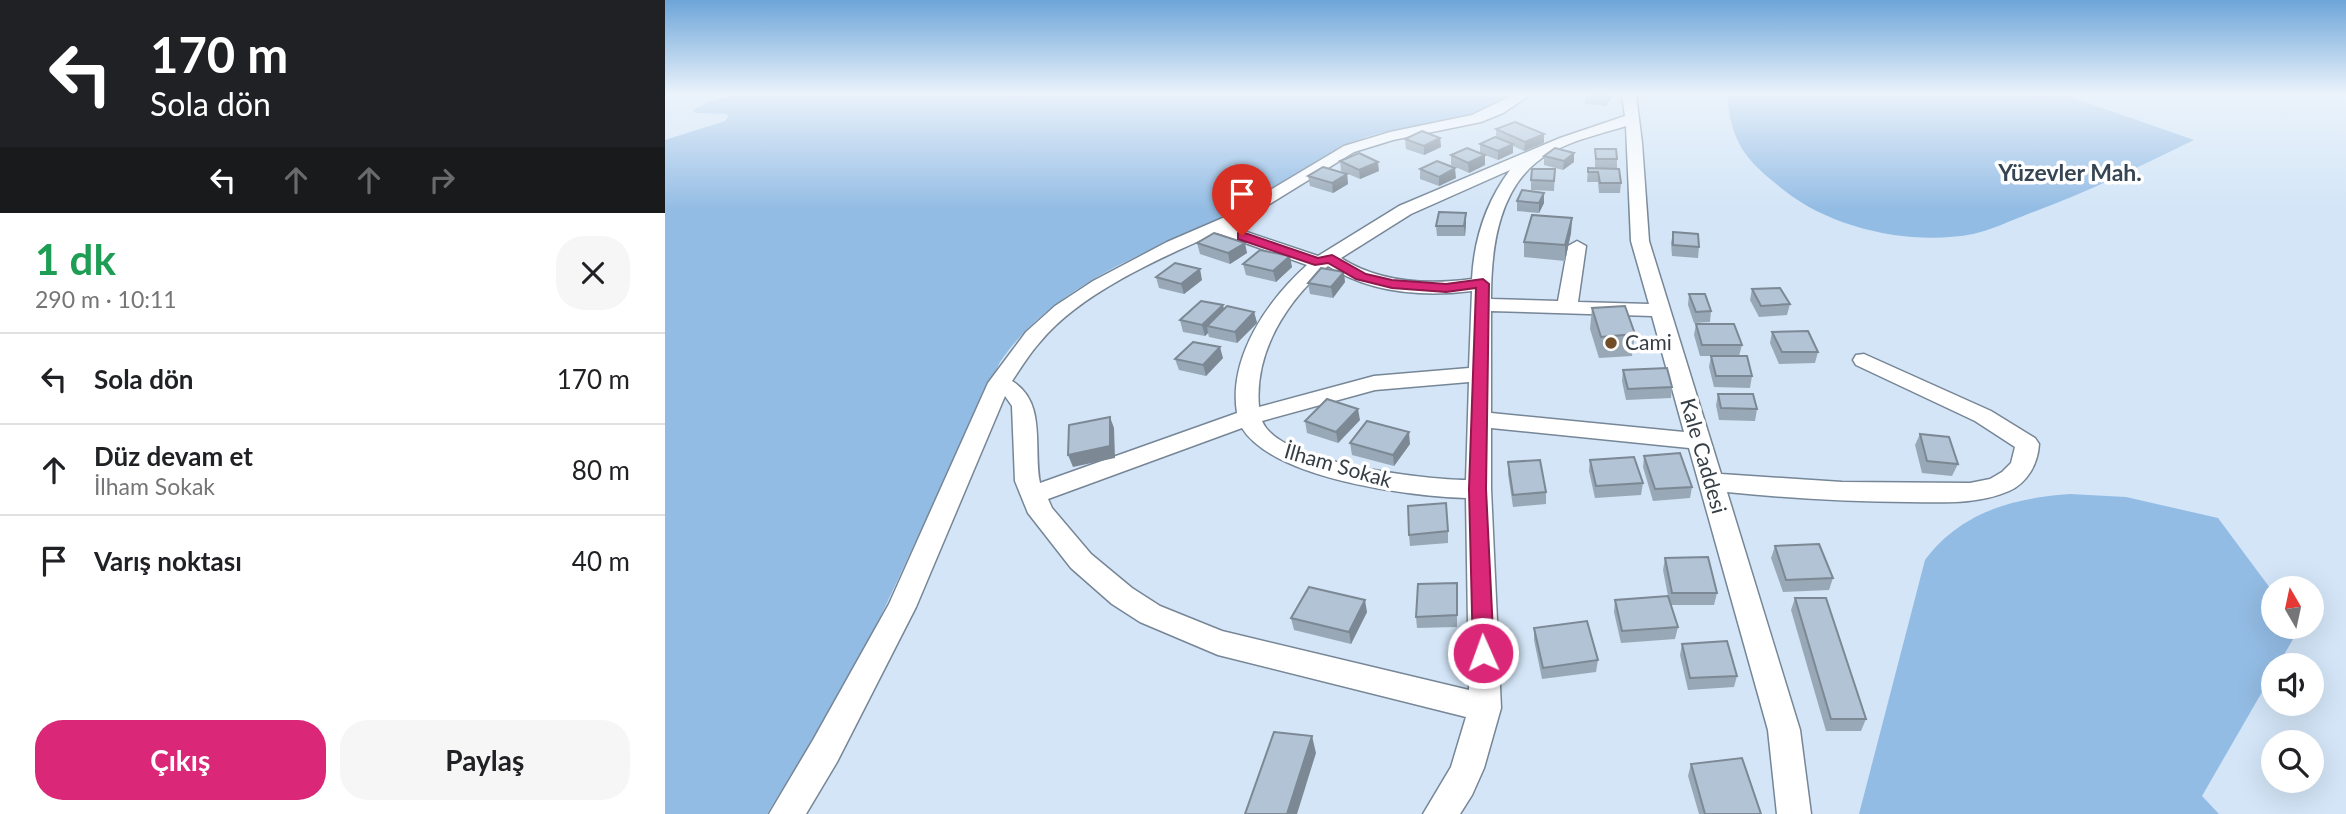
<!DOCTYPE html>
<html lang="tr">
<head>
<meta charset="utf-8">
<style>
	body { margin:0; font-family:Lato,sans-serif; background:#f6f6f6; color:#202124; height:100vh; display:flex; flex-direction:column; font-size:26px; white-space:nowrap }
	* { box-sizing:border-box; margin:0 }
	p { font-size:23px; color:#757577 }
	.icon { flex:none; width:38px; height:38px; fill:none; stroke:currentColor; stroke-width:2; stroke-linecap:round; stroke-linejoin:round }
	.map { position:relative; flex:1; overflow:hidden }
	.drawer { display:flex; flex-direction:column; background:#fff; width:665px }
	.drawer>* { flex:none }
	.hud { background:#202124; color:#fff; overflow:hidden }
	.needle { width:46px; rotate:351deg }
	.tools { position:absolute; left:1596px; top:576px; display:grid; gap:14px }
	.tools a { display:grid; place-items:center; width:63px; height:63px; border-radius:50%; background:#fff; box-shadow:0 7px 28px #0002; font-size:35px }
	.pin { position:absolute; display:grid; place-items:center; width:60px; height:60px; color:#fff; margin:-72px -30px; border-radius:50% 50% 50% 0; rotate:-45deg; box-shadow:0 0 7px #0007 }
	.pin .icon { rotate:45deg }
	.me { position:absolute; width:77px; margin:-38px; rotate:358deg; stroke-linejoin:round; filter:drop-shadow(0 0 5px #0008) }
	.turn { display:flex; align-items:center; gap:24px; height:147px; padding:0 35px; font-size:32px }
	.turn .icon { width:91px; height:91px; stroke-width:2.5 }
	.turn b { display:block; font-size:49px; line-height:60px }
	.lanes { display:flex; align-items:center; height:66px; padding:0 35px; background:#0003; justify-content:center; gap:35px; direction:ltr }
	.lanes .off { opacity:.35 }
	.round { display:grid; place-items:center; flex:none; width:74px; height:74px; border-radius:28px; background:#f6f6f6 }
	.headline { display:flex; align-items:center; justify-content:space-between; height:119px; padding:0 35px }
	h1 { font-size:42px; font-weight:700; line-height:52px; color:#1e9e55 }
	.cta { display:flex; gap:14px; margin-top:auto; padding:14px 35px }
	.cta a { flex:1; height:80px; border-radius:28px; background:#db2777; color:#fff; font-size:28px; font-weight:700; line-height:80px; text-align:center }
	.cta a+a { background:#f6f6f6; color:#202124 }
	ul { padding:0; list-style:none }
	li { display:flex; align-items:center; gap:21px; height:91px; padding:0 35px; border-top:2px solid #e0e0e0 }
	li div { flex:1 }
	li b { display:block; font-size:26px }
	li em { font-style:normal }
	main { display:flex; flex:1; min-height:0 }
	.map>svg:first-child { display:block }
</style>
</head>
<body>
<main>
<section class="drawer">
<div class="hud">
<div class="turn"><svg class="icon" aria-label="left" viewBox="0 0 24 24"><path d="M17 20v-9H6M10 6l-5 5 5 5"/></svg><div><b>170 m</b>Sola dön</div></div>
<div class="lanes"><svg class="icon" aria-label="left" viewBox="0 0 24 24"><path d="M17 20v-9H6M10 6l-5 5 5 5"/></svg><svg class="icon off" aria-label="ahead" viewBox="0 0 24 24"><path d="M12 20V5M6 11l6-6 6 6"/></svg><svg class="icon off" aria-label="ahead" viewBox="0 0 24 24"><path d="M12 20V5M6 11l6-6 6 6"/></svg><svg class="icon off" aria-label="right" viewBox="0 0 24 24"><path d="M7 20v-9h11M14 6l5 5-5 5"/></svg></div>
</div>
<div class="headline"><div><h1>1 dk</h1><p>290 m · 10:11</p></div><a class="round"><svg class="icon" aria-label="close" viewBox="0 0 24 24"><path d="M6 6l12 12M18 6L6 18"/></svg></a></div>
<ul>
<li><svg class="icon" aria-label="left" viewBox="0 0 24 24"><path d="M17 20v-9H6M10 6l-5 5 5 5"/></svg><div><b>Sola dön</b></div><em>170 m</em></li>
<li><svg class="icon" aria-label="ahead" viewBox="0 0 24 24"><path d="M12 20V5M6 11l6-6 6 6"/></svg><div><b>Düz devam et</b><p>İlham Sokak</p></div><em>80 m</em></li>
<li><svg class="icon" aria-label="arrive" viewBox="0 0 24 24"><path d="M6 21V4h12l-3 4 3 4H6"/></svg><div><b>Varış noktası</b></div><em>40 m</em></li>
</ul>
<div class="cta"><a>Çıkış</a><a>Paylaş</a></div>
</section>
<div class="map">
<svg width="1681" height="814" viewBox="0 0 1681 814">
	<rect width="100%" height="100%" fill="#d3e5f7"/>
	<!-- green -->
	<g fill="#93bce4">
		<path d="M70 95H848C834 103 820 112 805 116 771 125 735 126 701 137 652 154 613 189 569 214 551 224 529 230 510 239 446 266 375 303 335 362L204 641 183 682 102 814H0V140L60 121 64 116 61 114 31 113 28 110 43 102Z"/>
		<path d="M1062 95H1400L1529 140C1474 167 1420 193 1363 214 1345 221 1326 230 1308 234 1247 246 1168 229 1120 191 1081 160 1067 146 1062 95Z"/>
		<path d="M1405 494 1461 497 1553 518 1608 592V626L1635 627 1613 665H1608V673L1537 796 1554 814H1194L1260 560C1296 512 1348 498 1405 494Z"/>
	</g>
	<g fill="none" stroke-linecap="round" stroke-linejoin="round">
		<!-- minor casing -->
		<g stroke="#768696" stroke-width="3">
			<path id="minor" d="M848 95H865L838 113 816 122 728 140 689 152 567 227 653 256 734 206 895 138 960 116 957 95H971L977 143 984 241 1056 474 1177 482 1305 483 1325 479 1337 472 1346 463 1350 447 1310 421 1191 365 1188 360 1191 355 1199 354 1326 411 1370 438 1374 444C1373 464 1362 483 1344 491 1312 505 1277 502 1243 502 1183 502 1122 498 1062 492L1135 730 1146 814H1112L1103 730 1024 448 826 428V489L836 708 819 768 807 795 795 814H758L786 767 801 717 553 655 475 622 447 604 406 568 363 513 350 481 347 406 340 396 251 607 172 762 141 814H104L148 740 224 604 323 383 361 332 390 306 428 281 502 242 560 217 679 146 725 132 807 115ZM961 126 966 241 984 304 913 302 921 246 912 241 903 246 893 301 826 299C826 248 833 182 885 153 908 140 935 134 961 126ZM845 170C821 202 809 240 807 279 762 285 715 283 676 258L746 214ZM552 233 642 265C603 300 563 357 572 413L375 483C368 448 382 402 347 381 356 368 364 354 375 342 415 293 495 258 552 233ZM663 266C705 293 758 297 807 291L804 368 709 376 594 407C589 352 622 300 663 266ZM826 311 987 316 1019 432 826 413ZM804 382 801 480C758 479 615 464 597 421L710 390ZM577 428C609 479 743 496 801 498L804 690 557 631 495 606 467 588 426 554 387 508 383 499Z"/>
		</g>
		<!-- minor -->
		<use href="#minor" fill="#fff" fill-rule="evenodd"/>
	</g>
	<!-- wall -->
	<g fill="#98a8b6">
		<path d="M920 95 946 98 941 106 920 104Z"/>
		<path d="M831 129 879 143 859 151 848 146V153L833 160 815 153V144L831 137Z"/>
		<path d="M775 138 776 147 759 155 741 149 740 139Z"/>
		<path d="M930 149 952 159V169L956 183 955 193H934L933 182H922L923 168H930Z"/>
		<path d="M786 155H820V165L804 173 786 165Z"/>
		<path d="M879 156 909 162 898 170 879 165Z"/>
		<path d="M675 161 714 171 695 179 676 171Z"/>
		<path d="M755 169 791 178 774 186 755 179Z"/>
		<path d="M890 169 889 191 866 190V180Z"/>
		<path d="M682 174 683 184 668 193 645 186 643 176Z"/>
		<path d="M879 193V203L874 213 852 211V201Z"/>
		<path d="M907 218 906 233 900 261 859 257V242Z"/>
		<path d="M801 223 800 236H772L771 226Z"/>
		<path d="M1008 232 1034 247 1033 258 1007 256 1006 243Z"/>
		<path d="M532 243 582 253 565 264 535 254Z"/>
		<path d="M578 264 627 267 611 282 581 275Z"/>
		<path d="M491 277 537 280 519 294 494 288Z"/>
		<path d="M680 282 668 298 645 294 643 283Z"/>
		<path d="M1087 289 1125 304 1122 315 1094 317 1085 300Z"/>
		<path d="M1024 294 1046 311 1045 322 1029 323 1023 305Z"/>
		<path d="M558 305 559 309 589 312 592 323 572 343 544 337 543 333 540 336 518 332 515 320Z"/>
		<path d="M927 308 970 334 967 356 934 358 925 329Z"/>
		<path d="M1031 324 1077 345 1074 356 1087 376 1085 388 1049 387 1044 367 1046 356H1035L1029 335Z"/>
		<path d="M1107 332 1153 352 1150 363 1114 364 1105 343Z"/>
		<path d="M558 358 541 376 514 370 510 359Z"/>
		<path d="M958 370 1007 387 1006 398 961 400 957 381Z"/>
		<path d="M1053 394 1092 409 1090 421 1054 420 1051 405Z"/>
		<path d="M695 420 673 443 642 433 640 421Z"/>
		<path d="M1255 434 1293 464 1287 476 1257 473 1250 445Z"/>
		<path d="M685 443 745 444 729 466 687 455Z"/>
		<path d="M979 456 1027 487 1025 498 988 501 978 467Z"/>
		<path d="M925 460 978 483 976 495 930 498 924 471Z"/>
		<path d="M843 462 881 492V504L848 507 843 474Z"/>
		<path d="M783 531V543L745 546 744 535Z"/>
		<path d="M1110 546 1168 578 1164 590 1118 592 1106 558Z"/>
		<path d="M1000 558 1052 593 1049 605H1006L1013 627 1010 639 956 643 949 612 950 600 1003 596 998 570Z"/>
		<path d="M792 595V627L752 628 751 617Z"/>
		<path d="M1130 598 1201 719 1196 731H1161L1126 610Z"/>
		<path d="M702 612 686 644 629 630 626 618Z"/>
		<path d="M869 628 933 660 931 672 877 679 869 640Z"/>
		<path d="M1017 644 1072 676 1069 687 1023 690 1015 655Z"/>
		<path d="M1026 764 1096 814H1034L1023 776Z"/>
	</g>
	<!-- shaded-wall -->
	<g fill="#7c8894">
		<path d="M943 95H946V98L941 106Z"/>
		<path d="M879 134V143L859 151 860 142Z"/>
		<path d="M775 138 776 147 759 155V146Z"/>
		<path d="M848 144V153L833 160V151Z"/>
		<path d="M909 153V162L898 170 899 161Z"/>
		<path d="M820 155V165L804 173 803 163Z"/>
		<path d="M713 162 714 171 695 179 694 170Z"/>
		<path d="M790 168 791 178 774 186V177Z"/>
		<path d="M682 174 683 184 668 193 667 183Z"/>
		<path d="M879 193V203L874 213V203Z"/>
		<path d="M801 213V223L800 236 799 226Z"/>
		<path d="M907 218 906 233 900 261V245Z"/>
		<path d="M580 243 582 253 565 264 563 253Z"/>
		<path d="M625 256 627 267 611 282 608 271Z"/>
		<path d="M535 269 537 280 519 294 516 284Z"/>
		<path d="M679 272 680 282 668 298 666 287Z"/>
		<path d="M558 305 560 317 542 326 543 333 540 336 537 325Z"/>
		<path d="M589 312 592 323 572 343 570 332Z"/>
		<path d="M555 347 558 358 541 376 538 365Z"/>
		<path d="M693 409 695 420 673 443 671 432Z"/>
		<path d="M445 417 449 428 450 458 408 467 403 455Z"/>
		<path d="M744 432 745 444 729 466 728 455Z"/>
		<path d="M700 600 702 612 686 644 684 632Z"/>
		<path d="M647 736 651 753 632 814H622Z"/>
	</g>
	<!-- building -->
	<g fill="#b1c3d4" stroke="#7c8894" stroke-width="2">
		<path d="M922 95H943L942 97Z"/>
		<path d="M850 122 879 134 860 142 831 129Z"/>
		<path d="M757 131 775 138 759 146 740 139Z"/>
		<path d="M830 137 848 144 833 151 815 144Z"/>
		<path d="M802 148 820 155 803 163 786 155Z"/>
		<path d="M890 148 909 153 899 161 879 156Z"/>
		<path d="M930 149H951L952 159H931Z"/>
		<path d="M694 153 713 162 694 170 675 161Z"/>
		<path d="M772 161 790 168 774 177 755 169Z"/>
		<path d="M658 167 682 174 667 183 643 176Z"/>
		<path d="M923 168 954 169 956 183H935L933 172H923Z"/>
		<path d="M867 169H890L889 181 866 180Z"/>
		<path d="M857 190 879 193 874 203 852 201Z"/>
		<path d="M774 212 801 213 799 226H771Z"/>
		<path d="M867 215 907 218 900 245 859 242Z"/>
		<path d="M1008 232 1033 234 1034 247 1008 245Z"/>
		<path d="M549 233 580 243 563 253 532 243Z"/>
		<path d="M595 250 625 256 608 271 578 264Z"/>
		<path d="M510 263 535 269 516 284 491 277Z"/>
		<path d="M656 268 679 272 666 287 643 283Z"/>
		<path d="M1115 288 1125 304 1096 306 1087 289Z"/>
		<path d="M1024 294H1040L1046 311 1031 312Z"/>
		<path d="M536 301 558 305 537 325 515 320Z"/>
		<path d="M562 306 589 312 570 332 542 326Z"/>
		<path d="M960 306 970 334 936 337 927 308Z"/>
		<path d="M1031 324H1069L1077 345H1037Z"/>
		<path d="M1143 331 1153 352H1117L1107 332Z"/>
		<path d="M528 342 555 347 538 365 510 359Z"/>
		<path d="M1046 356H1082L1087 376H1051Z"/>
		<path d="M1002 368 1007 387 963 389 958 370Z"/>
		<path d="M1053 394H1088L1092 409 1056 408Z"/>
		<path d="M662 399 693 409 671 432 640 421Z"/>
		<path d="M445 417V446L403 455 404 425Z"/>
		<path d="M702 421 744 432 728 455 685 443Z"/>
		<path d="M1255 434 1284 437 1293 464 1262 461Z"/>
		<path d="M1015 453 1027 487 990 489 979 456Z"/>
		<path d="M969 457 978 483 931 486 925 460Z"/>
		<path d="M875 460 881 492 848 495 843 462Z"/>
		<path d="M781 503 783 531 744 535 743 506Z"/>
		<path d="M1154 544 1168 578 1121 580 1110 546Z"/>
		<path d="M1043 557 1052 593H1007L1000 558Z"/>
		<path d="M792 583V615L751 617 753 584Z"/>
		<path d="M644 587 700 600 684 632 626 618Z"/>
		<path d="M1003 596 1013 627 957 631 950 600Z"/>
		<path d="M1130 598H1161L1201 719H1166Z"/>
		<path d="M922 621 933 660 878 668 869 628Z"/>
		<path d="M1062 641 1072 676 1025 678 1017 644Z"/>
		<path d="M609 732 647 736 622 814H580Z"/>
		<path d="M1077 758 1096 814H1040L1026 764Z"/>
	</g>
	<!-- sky -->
	<linearGradient id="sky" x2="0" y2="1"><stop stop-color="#6da5d9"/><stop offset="0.45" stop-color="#ebf3fb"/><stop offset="1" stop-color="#ebf3fb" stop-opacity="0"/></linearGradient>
	<rect width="1681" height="209" fill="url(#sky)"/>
	<!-- route -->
	<path fill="#db2777" stroke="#8e194d" stroke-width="2" d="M577 232 653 258 667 255 701 274 727 280 781 284 818 279 824 284 821 489 829 653 826 659 818 662 811 659 808 653 804 489 811 288 781 292 727 288 691 279 663 263 650 265 573 239V233Z"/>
	<!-- markers -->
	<circle fill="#714e27" stroke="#fff" stroke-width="2.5" cx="946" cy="343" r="7"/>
	<g text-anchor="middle" stroke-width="7" stroke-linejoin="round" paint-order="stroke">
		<!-- poi labels -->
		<g font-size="21" fill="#363e45" stroke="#fff" text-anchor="start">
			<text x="960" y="350">Cami</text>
		</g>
		<!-- street labels -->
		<g font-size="21" fill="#363e45" stroke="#fff">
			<text transform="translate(1038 456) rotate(74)" y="7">Kale Caddesi</text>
			<text transform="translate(673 466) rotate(16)" y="7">İlham Sokak</text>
		</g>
		<!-- far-district labels -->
		<g font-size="23" font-weight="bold" fill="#364553" stroke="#fff">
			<text x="1405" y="181">Yüzevler Mah.</text>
		</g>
	</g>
</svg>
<div class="tools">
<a><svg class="needle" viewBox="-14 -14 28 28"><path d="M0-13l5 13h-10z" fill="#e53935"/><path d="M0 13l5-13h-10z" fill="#757577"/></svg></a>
<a><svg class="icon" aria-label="sound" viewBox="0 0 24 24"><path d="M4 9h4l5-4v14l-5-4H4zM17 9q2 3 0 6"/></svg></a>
<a><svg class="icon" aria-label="search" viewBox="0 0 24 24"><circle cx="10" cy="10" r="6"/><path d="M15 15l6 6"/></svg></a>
</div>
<div class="pin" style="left:577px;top:236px;background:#d93025"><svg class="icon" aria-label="arrive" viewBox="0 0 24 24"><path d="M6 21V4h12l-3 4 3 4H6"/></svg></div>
<svg class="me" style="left:818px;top:653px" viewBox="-20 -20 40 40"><circle r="17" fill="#db2777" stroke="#fff" stroke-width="3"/><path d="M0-11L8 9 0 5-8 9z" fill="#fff"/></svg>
</div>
</main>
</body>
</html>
